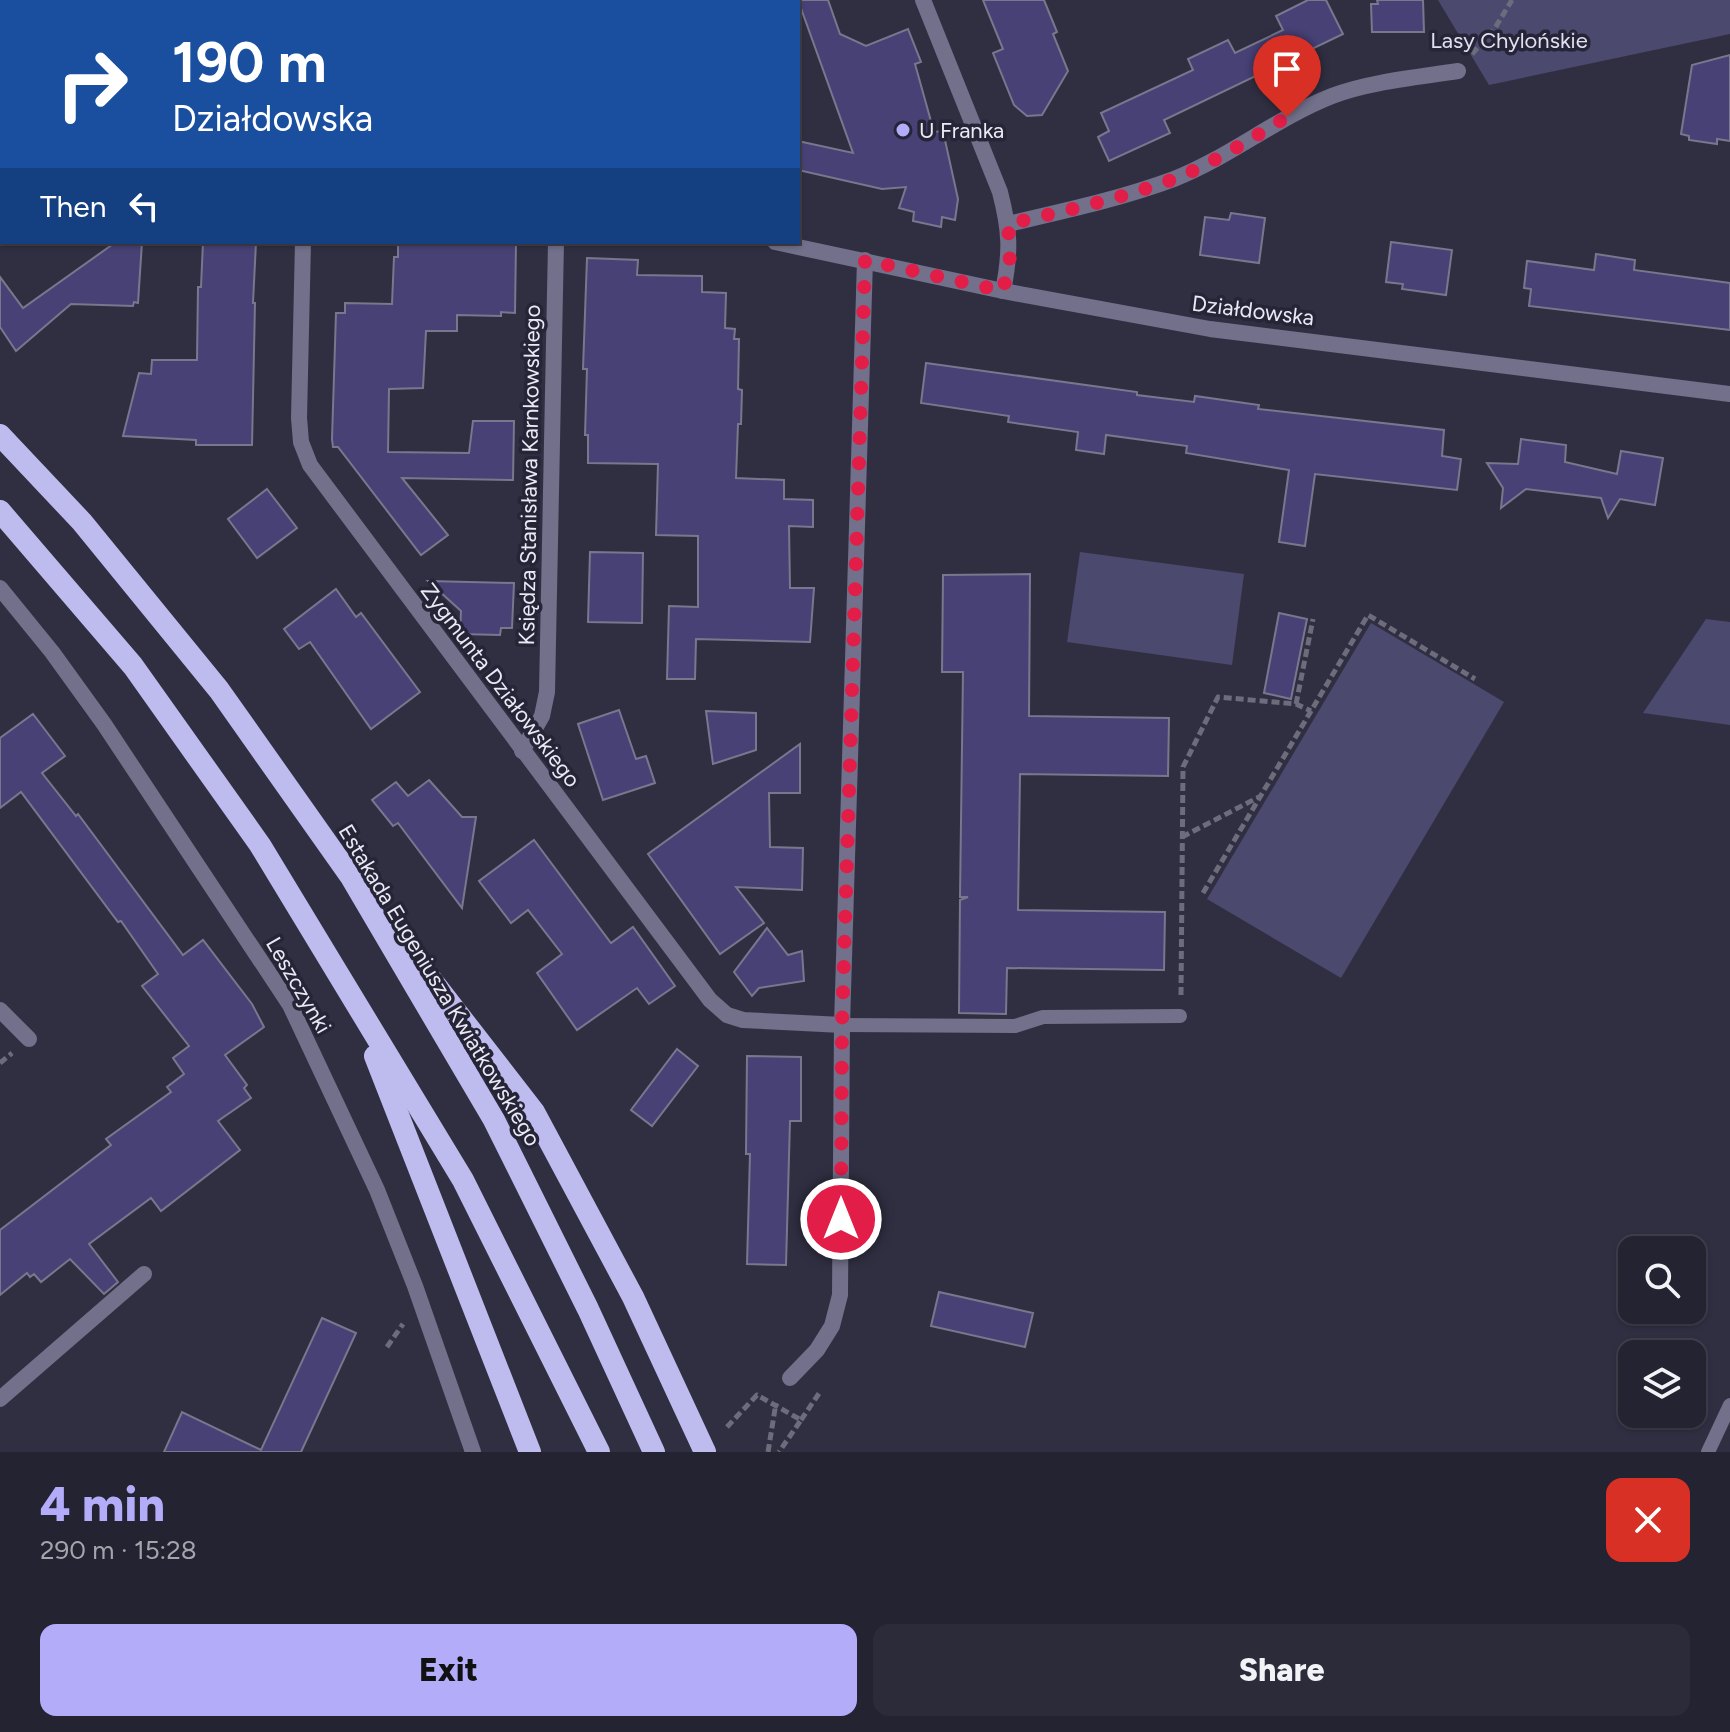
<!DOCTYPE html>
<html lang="en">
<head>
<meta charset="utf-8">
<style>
	body { margin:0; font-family:Figtree,sans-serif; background:#2c2b3a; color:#f1f3f6; height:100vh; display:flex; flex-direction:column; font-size:30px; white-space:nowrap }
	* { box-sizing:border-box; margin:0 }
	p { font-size:26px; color:#a3a4ac }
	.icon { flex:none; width:44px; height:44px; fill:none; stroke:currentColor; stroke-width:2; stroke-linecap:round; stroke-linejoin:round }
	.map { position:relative; height:1452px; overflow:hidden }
	.side { display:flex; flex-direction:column; background:#242332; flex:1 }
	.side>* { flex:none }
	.guide { position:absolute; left:0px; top:0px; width:800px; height:244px; box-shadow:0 2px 6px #0004,0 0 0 2px #41404d; background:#1a4fa0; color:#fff; overflow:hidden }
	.fabs { position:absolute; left:1618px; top:1236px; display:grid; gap:16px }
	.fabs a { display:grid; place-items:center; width:88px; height:88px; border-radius:16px; background:#242332; box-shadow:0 2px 6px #0004,0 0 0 2px #41404d; font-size:40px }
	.pin { position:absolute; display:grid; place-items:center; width:68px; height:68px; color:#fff; margin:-82px -34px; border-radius:50% 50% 50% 0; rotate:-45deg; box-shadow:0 0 8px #0007 }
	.pin .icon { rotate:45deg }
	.me { position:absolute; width:88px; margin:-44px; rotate:0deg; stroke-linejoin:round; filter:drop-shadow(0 0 6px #0008) }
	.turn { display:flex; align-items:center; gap:28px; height:168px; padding:0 40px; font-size:36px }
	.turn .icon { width:104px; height:104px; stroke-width:2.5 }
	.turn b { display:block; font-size:56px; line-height:68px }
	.then { display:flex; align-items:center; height:76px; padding:0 40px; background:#0003; gap:16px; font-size:30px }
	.round { display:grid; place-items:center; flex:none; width:84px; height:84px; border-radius:16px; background:#2c2b3a }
	.overview { display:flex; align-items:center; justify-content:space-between; height:136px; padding:0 40px }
	h1 { font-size:48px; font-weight:800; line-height:60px; color:#b3adf9 }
	.button { display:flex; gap:16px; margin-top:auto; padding:16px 40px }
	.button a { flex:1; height:92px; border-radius:16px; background:#b3adf9; color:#111; font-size:32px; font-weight:800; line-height:92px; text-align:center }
	.button a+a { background:#2c2b3a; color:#f1f3f6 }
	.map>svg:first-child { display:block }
</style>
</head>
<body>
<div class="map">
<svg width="1730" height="1452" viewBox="0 0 1730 1452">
	<rect width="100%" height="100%" fill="#302f42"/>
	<!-- green -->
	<g fill="#4c496f">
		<path d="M1438 0H1730V34L1489 85Z"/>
		<path d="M1080 552 1244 574 1232 665 1067 642Z"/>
		<path d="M1706 619 1730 622V725L1643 713Z"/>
		<path d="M1371 623 1504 702 1341 978 1207 899Z"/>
	</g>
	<!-- building -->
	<g fill="#474176" stroke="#78778d" stroke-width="2">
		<path d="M798 0H828L840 34 866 46 908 29 921 62 915 64 934 132 943 131 958 199 955 220 942 217 941 227 913 221 914 212 899 208 906 187 882 189 798 170V141L853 153Z"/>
		<path d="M983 0H1044L1057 32 1053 34 1068 71 1042 115 1027 116 1014 105 993 53 1003 49Z"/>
		<path d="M1308 0H1326L1343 34 1164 120 1170 133 1109 161 1098 137 1109 131 1101 113 1193 70 1188 59 1228 40 1235 53 1283 30 1276 16Z"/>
		<path d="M1377 0H1423L1424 32H1372L1371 4H1378Z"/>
		<path d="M1730 55V141L1717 139V144L1689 140V136L1681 134 1692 65Z"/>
		<path d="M1231 213 1265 218 1259 263 1200 255 1205 217 1229 220Z"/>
		<path d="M116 242H142L138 303 134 302 133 306 71 304 16 351 0 327V277L23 308Z"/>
		<path d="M203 242H256L253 303H255L252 445H196V440L123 436 139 373 151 374 152 360H197L198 287H201Z"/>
		<path d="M398 242H516L515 313 501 312V316L457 315V331H426L423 388 389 389 388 452 469 453 473 421H514L513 480 402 478 448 535 421 555 338 447H333L332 439 336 313H345V303L392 304 394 257H398Z"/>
		<path d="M1391 242 1452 250 1446 295 1402 289 1403 284 1386 282Z"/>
		<path d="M1596 254 1635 260 1634 270 1730 283V330L1529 306 1531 289 1524 288 1527 261 1594 270Z"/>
		<path d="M587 258 638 260 637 275 702 276V292L726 293 725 328 735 329 734 339H739L738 389 742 390 741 424H738L736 478 784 480V499L813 500V527L789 526 790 588H814L810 642 696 639 695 679H667L669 606 698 607V536L656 535 658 464 588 463V435H585L587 369H583Z"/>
		<path d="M926 363 1137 392V395L1194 402 1195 396 1259 405 1258 409 1444 430 1442 456 1461 459 1457 490 1315 474 1305 546 1279 542 1289 470 1186 453 1187 446 1106 435 1104 454 1076 450 1078 432 1008 422 1009 416 921 403Z"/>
		<path d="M1521 439 1566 445 1565 462 1617 474 1621 451 1663 458 1655 505 1620 499 1608 518 1601 498 1526 489 1501 508 1503 488 1487 463 1518 464Z"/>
		<path d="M267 489 297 528 257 558 228 519Z"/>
		<path d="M590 552 643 553 642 623 588 622Z"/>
		<path d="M1030 574 1029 716 1169 718 1168 776 1020 774 1018 910 1165 912 1164 970 1007 968 1006 1014 959 1013 960 900 968 897H960L963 672H942L943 575Z"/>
		<path d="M428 581 514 583 512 628H501L500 635 460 634 461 611Z"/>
		<path d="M336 589 356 617 361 613 420 692 371 729 310 642 299 649 284 629Z"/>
		<path d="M1279 613 1307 619 1291 699 1264 693Z"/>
		<path d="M619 710 636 759 646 756 655 783 603 800 578 724Z"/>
		<path d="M706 711 756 713V750L713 764Z"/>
		<path d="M33 714 65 756 42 773 76 816 78 814 183 955 203 940 252 1004 264 1027 225 1055 247 1085 244 1088 251 1098 218 1121 240 1150 161 1211 151 1198 89 1244 118 1282 104 1294 70 1259 41 1282 34 1274 30 1277 27 1273 0 1295V1230L111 1145 106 1139 171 1092 167 1087 184 1074 173 1058 189 1046 142 986 158 974 121 921 118 922 21 792 0 808V738Z"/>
		<path d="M800 744V793H769L770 847 803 848 802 890 736 887 764 923 720 954 648 854Z"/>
		<path d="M429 780 462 817H476L462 908 398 823 393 826 372 800 396 782 408 796Z"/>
		<path d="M534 840 611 943 633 927 675 986 649 1004 637 988 577 1030 537 973 562 954 528 910 511 923 479 881Z"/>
		<path d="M767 928 788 955 802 951 804 981 759 988 752 996 734 972Z"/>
		<path d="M677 1049 698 1066 652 1126 631 1110Z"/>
		<path d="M747 1056 801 1057V1121H790L786 1265 747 1264 750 1154H746Z"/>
		<path d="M939 1292 1033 1313 1025 1347 931 1326Z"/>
		<path d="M322 1318 356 1333 301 1452H164L182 1412 261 1450Z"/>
	</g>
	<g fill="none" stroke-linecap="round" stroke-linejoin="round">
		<!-- path -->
		<g stroke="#6d6c7d" stroke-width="5" stroke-dasharray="8 4" stroke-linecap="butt">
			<path d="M15 2H16"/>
			<path d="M52 2 53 0"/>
			<path d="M1472 54 1495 28 1512 0"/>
			<path d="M1296 704 1313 619"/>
			<path d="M1182 837 1259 797"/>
			<path d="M1203 893 1368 615 1475 679"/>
			<path d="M1181 995 1183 767 1218 697 1296 704 1311 711"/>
			<path d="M0 1063 12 1053"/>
			<path d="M387 1347 403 1324"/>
			<path d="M801 1420 820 1392"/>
			<path d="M727 1427 757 1395 801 1420 779 1452"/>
			<path d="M768 1452 776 1403"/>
		</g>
		<!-- service -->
		<g stroke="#72708a" stroke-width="14">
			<path d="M95 2 96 0"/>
			<path d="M0 81 2 82"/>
			<path d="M842 1025 1015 1026 1043 1017 1180 1016"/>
			<path d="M1708 1452 1730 1405"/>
		</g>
		<!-- minor -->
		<g stroke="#72708a" stroke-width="16">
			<path d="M923 0 1000 192C1010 231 1011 251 1003 291"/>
			<path d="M0 154H2"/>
			<path d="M1008 224C1064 211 1120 199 1174 179 1230 157 1276 118 1332 96 1367 82 1420 77 1458 71"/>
			<path d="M303 242 299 418 301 442 310 465 710 1000 727 1015 743 1020 842 1025"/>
			<path d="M775 242 1003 291 1210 329 1730 394"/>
			<path d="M0 588 52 652 104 724 290 1005 377 1190 415 1286 473 1452"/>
			<path d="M522 751 542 716 547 692 556 242"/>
			<path d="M0 1010 29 1039"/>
			<path d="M790 1378 817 1350 832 1326 840 1295 842 1025 865 260"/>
			<path d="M0 1399 144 1274"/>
		</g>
		<!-- trunk -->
		<g stroke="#bebbef" stroke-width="22">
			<path d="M0 435 82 522 219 690 351 877 494 1120 588 1309 654 1452"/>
			<path d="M0 511 133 666 260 845 463 1180 599 1452"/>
			<path d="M406 947 534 1112 633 1297 705 1452"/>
			<path d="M375 1056 530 1452"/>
		</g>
	</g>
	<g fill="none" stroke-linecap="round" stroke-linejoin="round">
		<!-- route -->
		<path stroke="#e11d48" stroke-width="14" stroke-dasharray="0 25.2" d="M841 1219 842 1025 865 260 1003 291 1010 257 1008 224C1064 211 1120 199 1174 179 1214 163 1250 139 1287 117"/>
	</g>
	<!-- markers -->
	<circle fill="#b3adf9" stroke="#262537" stroke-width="3" cx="903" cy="130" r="8"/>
	<g text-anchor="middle" stroke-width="7" stroke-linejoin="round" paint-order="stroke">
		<!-- park labels -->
		<g font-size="22" fill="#e0e0f1" stroke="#262537">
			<text x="1509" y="48">Lasy Chylońskie</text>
		</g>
		<!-- poi labels -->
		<g font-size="22" fill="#eaeaf6" stroke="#262537" text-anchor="start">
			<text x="919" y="138">U Franka</text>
		</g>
		<!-- street labels -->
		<g font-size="22" fill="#eaeaf6" stroke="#262537">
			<text transform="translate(1253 310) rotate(7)" y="8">Działdowska</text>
			<text transform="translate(529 475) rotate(-89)" y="8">Księdza Stanisława Karnkowskiego</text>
			<text transform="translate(501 685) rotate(53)" y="8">Zygmunta Działowskiego</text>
			<text transform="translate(299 985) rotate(60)" y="8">Leszczynki</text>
			<text transform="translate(440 985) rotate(59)" y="8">Estakada Eugeniusza Kwiatkowskiego</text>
		</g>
	</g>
</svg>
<div class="fabs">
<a><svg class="icon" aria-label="search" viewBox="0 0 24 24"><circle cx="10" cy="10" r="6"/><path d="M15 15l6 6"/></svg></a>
<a><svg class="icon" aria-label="layers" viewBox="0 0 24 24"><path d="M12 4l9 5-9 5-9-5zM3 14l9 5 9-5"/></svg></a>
</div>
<div class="pin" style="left:1287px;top:117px;background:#d93025"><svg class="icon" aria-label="arrive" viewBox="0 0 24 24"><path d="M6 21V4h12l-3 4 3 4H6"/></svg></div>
<svg class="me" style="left:841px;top:1219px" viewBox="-20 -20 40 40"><circle r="17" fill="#e11d48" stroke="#fff" stroke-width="3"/><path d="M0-11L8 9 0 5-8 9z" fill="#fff"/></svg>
<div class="guide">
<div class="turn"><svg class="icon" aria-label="right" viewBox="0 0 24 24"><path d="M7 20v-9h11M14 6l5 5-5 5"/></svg><div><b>190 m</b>Działdowska</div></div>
<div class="then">Then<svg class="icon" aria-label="left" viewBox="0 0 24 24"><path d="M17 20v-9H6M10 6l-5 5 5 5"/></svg></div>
</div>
</div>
<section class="side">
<div class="overview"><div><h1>4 min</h1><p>290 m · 15:28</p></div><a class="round" style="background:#d93025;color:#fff"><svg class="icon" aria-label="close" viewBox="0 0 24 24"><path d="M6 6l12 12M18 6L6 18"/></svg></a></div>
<div class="button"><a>Exit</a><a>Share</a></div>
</section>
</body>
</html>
